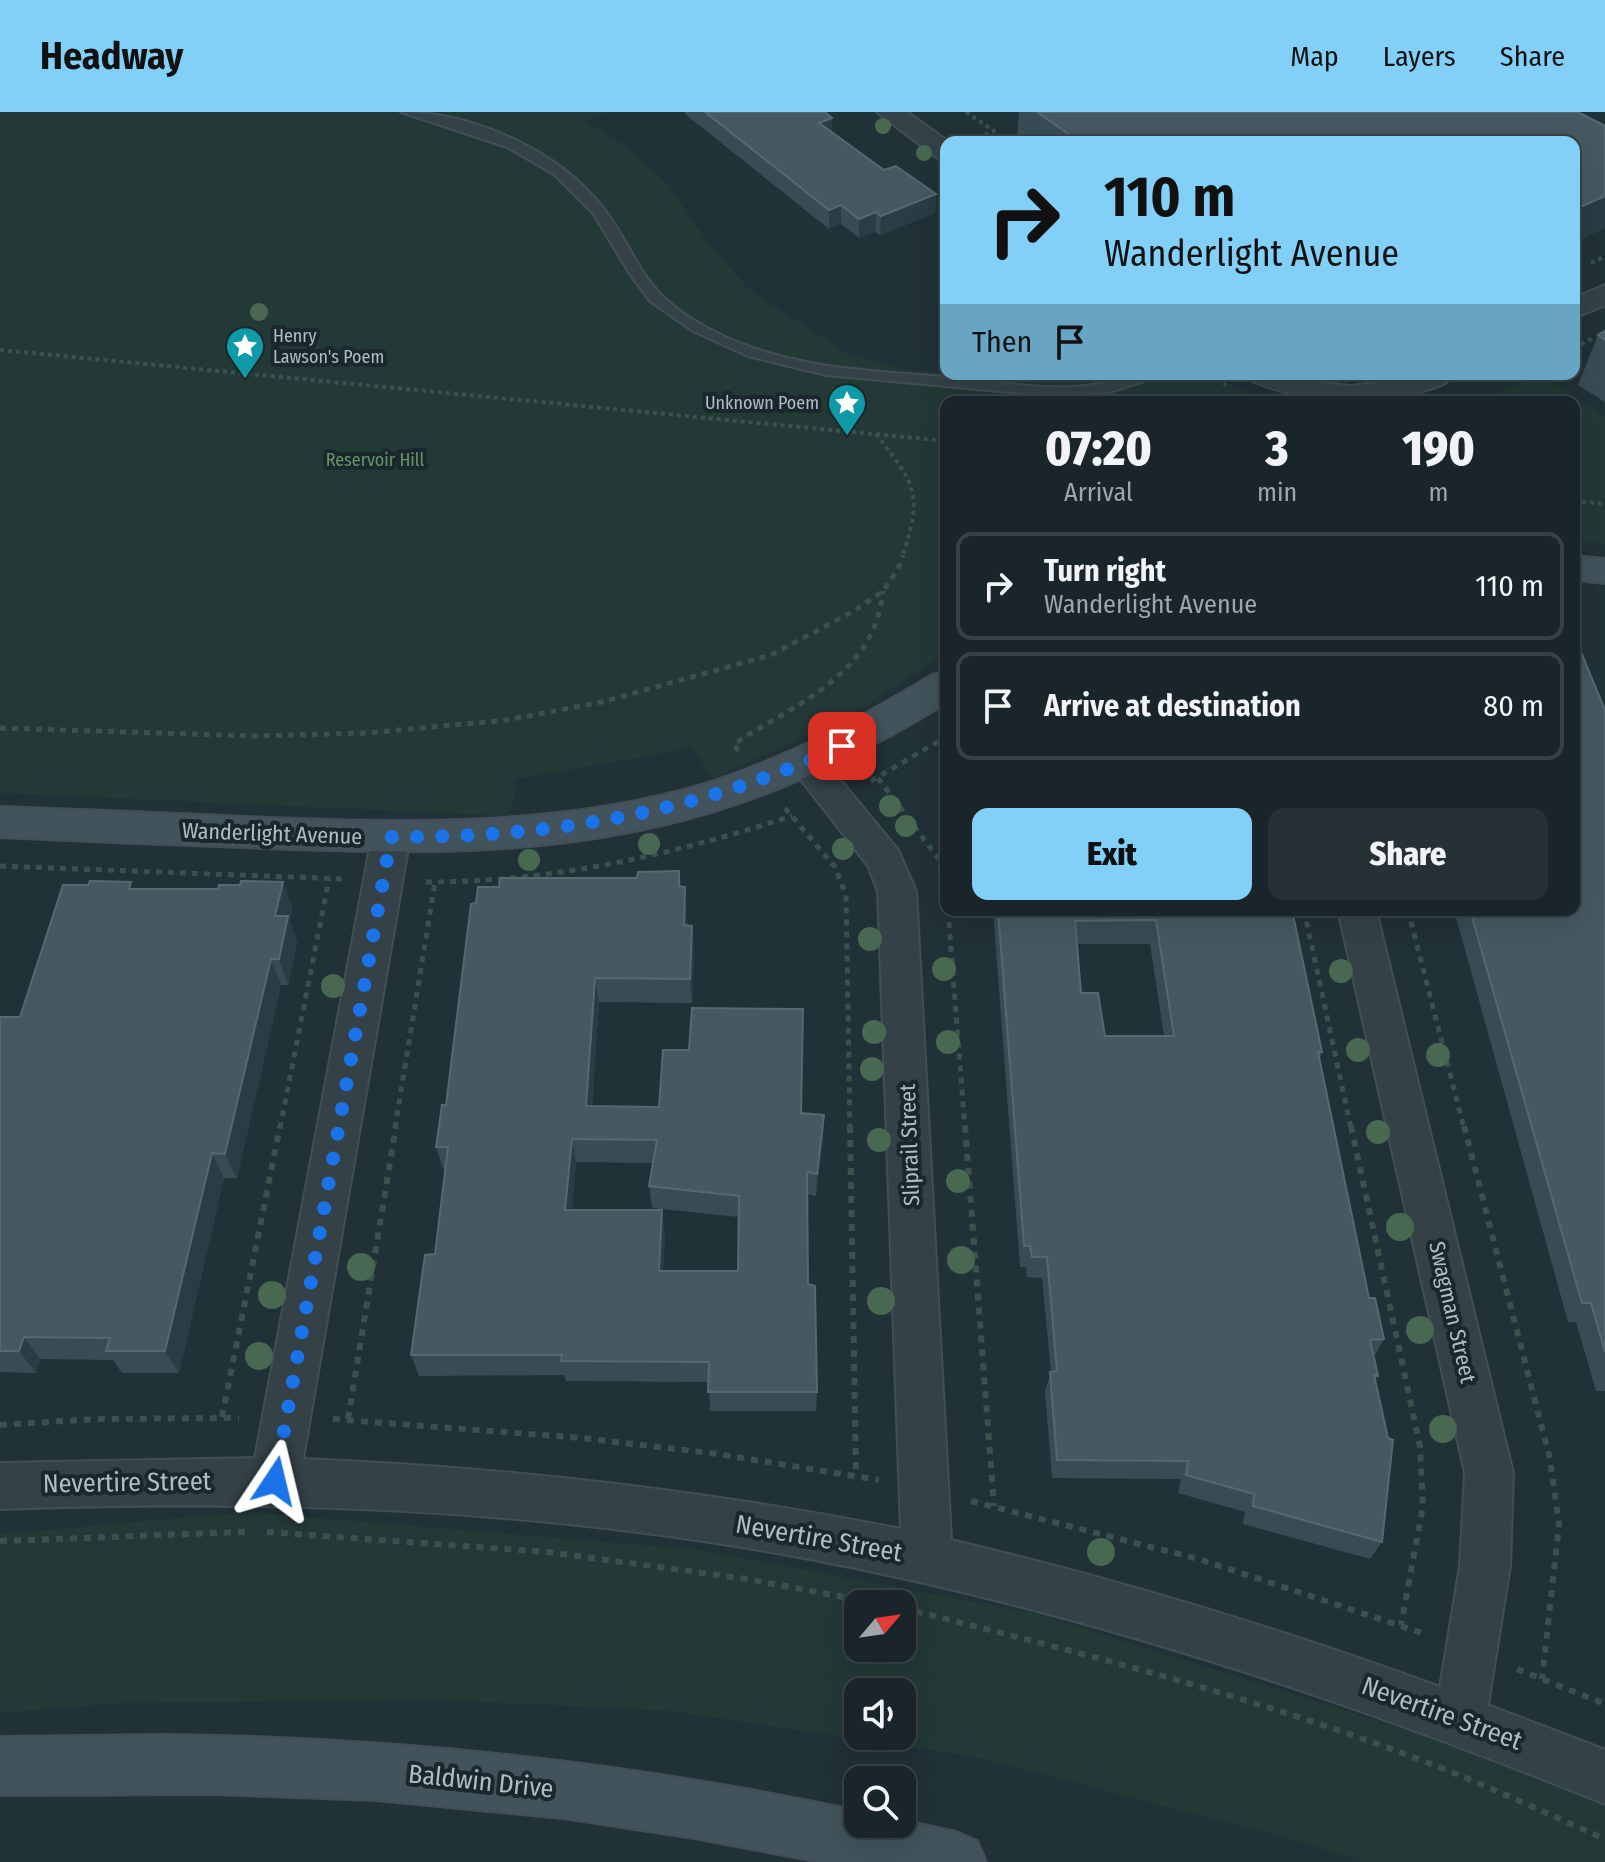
<!DOCTYPE html>
<html lang="en">
<head>
<meta charset="utf-8">
<style>
	body { margin:0; font-family:"Fira Sans Condensed",sans-serif; background:#263136; color:#f1f3f6; height:100vh; display:flex; flex-direction:column; font-size:30px; white-space:nowrap }
	* { box-sizing:border-box; margin:0 }
	p { font-size:26px; color:#9fa5a8 }
	.icon { flex:none; width:44px; height:44px; fill:none; stroke:currentColor; stroke-width:2; stroke-linecap:round; stroke-linejoin:round }
	.map { position:relative; flex:1; overflow:hidden }
	.side { position:absolute; left:940px; top:284px; width:640px; height:520px; display:flex; flex-direction:column; background:#19252a; border-radius:16px; box-shadow:0 8px 32px #0002,0 0 0 2px #374247 }
	.side>* { flex:none }
	.hud { position:absolute; left:940px; top:24px; width:640px; height:244px; border-radius:16px; box-shadow:0 8px 32px #0002,0 0 0 2px #374247; background:#82cff7; color:#111; overflow:hidden }
	.needle { width:52px; rotate:61deg }
	.buttons { position:absolute; left:844px; top:1478px; display:grid; gap:16px }
	.buttons a { display:grid; place-items:center; width:72px; height:72px; border-radius:16px; background:#19252a; box-shadow:0 8px 32px #0002,0 0 0 2px #374247; font-size:40px }
	.pin { position:absolute; display:grid; place-items:center; width:68px; height:68px; color:#fff; margin:-34px; border-radius:16px; box-shadow:0 4px 12px #0006 }
	.me { position:absolute; width:88px; margin:-44px; rotate:10deg; stroke-linejoin:round; filter:drop-shadow(0 0 6px #0008) }
	.turn { display:flex; align-items:center; gap:28px; height:168px; padding:0 32px; font-size:36px }
	.turn .icon { width:104px; height:104px; stroke-width:2.5 }
	.turn b { display:block; font-size:56px; line-height:68px }
	.then { display:flex; align-items:center; height:76px; padding:0 32px; background:#0003; gap:16px; font-size:30px }
	.eta { display:flex; justify-content:space-evenly; align-items:center; height:136px; text-align:center }
	.eta b { font-size:48px; font-weight:800; line-height:56px }
	.action { display:flex; gap:16px; margin-top:auto; padding:16px 32px }
	.action a { flex:1; height:92px; border-radius:16px; background:#82cff7; color:#111; font-size:32px; font-weight:800; line-height:92px; text-align:center }
	.action a+a { background:#263136; color:#f1f3f6 }
	ul { padding:0; list-style:none }
	li { display:flex; align-items:center; gap:24px; height:108px; margin:0 16px 12px; padding:0 16px; border:4px solid #374247; border-radius:16px }
	li div { flex:1 }
	li b { display:block; font-size:30px }
	li em { font-style:normal }
	header { display:flex; align-items:center; gap:48px; box-sizing:border-box; height:112px; padding:0 40px; background:#82cff7; color:#111 }
	header strong { font-size:38px }
	nav { display:flex; gap:44px; margin-inline-start:auto; font-size:28px }
	.map>svg:first-child { display:block }
</style>
</head>
<body>
<header>
<strong>Headway</strong>
<nav><a>Map</a><a>Layers</a><a>Share</a></nav>
</header>
<div class="map">
<svg width="1605" height="1750" viewBox="0 0 1605 1750">
	<rect width="100%" height="100%" fill="#213138"/>
	<!-- green -->
	<g fill="#233935" fill-rule="evenodd">
		<path d="M0 0H608L584 9 623 32 668 72 710 134 752 180 847 241 901 257 1039 270 1099 262H1209L1268 290H946V542L849 604 713 667 692 636 517 667 511 704 0 681Z"/>
		<path d="M1541 263 1605 304V432L1574 429V290H1475Z"/>
		<path d="M247 1400 700 1438 1034 1501 1437 1627 1605 1694V1750H1363L1298 1729 976 1645 671 1599 441 1588 123 1591 0 1601V1422ZM858 1492H902V1536H858ZM858 1580H902V1624H858Z"/>
	</g>
	<g fill="none" stroke-linecap="round" stroke-linejoin="round">
		<!-- lane casing -->
		<g stroke="#414e55" stroke-width="4">
			<path id="lane" d="M401 0C473 0 559 39 603 96 620 117 630 141 645 163 662 189 688 206 715 220 790 258 876 259 958 266 996 270 1035 277 1073 275 1102 274 1128 262 1156 262L1144 269 1109 280 1052 284 826 263 748 244 693 219 650 189 630 162 593 101 554 62 507 35Z"/>
		</g>
		<!-- street casing -->
		<g stroke="#414e55" stroke-width="4">
			<g id="street">
				<path d="M877 0H907L949 30H946V48L937 46Z"/>
				<path d="M1605 173V193L1574 206V186Z"/>
				<path d="M1246 262H1287L1309 269 1351 274 1392 269 1414 262H1455C1448 272 1434 276 1423 279 1363 297 1307 292 1250 268Z"/>
				<path d="M806 638 819 642 898 738 916 779 951 1428C1117 1467 1279 1516 1440 1575L1460 1454 1465 1361 1338 798H1376L1513 1361 1510 1454 1488 1593 1605 1638V1692C1343 1586 1077 1497 799 1445 535 1396 268 1387 0 1397V1351L255 1346 372 725 378 715 391 711 404 715 410 725 303 1347C505 1355 703 1378 901 1417L878 779 868 754 788 651 793 642Z"/>
			</g>
		</g>
		<!-- secondary casing -->
		<g stroke="#414e55" stroke-width="4">
			<g id="secondary">
				<path d="M1574 444 1605 447V471L1574 468Z"/>
				<path d="M946 560V591C857 646 761 691 658 714 521 746 381 741 242 735 161 732 81 729 0 725V695C83 698 165 701 248 705 397 711 552 716 698 674 781 649 858 608 932 563Z"/>
				<path d="M162 1623C397 1625 628 1650 858 1699V1712H902V1708L956 1720 977 1729 986 1750H820L694 1726 563 1706 376 1688 215 1682 0 1683V1625Z"/>
			</g>
		</g>
		<!-- path-far2 -->
		<g stroke="#3b514d" stroke-width="4" stroke-dasharray="4 4" stroke-linecap="butt">
			<path d="M966 0 994 19 972 28 975 30"/>
			<path d="M1591 151 1605 144"/>
			<path d="M1574 236 1593 226"/>
			<path d="M0 238 946 329"/>
			<path d="M1211 262 1226 273"/>
			<path d="M1515 262H1520"/>
			<path d="M876 322C915 372 924 382 902 445"/>
			<path d="M1574 389 1605 392"/>
		</g>
		<!-- path-far1 -->
		<g stroke="#3b514d" stroke-width="5" stroke-dasharray="6 6" stroke-linecap="butt">
			<path d="M0 616 255 624 367 621 507 608 602 590 771 543 854 499 883 479 898 457 903 443"/>
			<path d="M738 639 734 632 737 630C799 590 875 562 883 479"/>
			<path d="M878 666 938 746 946 779"/>
			<path d="M871 669 946 625"/>
			<path d="M785 696 835 755 846 783 850 1016"/>
			<path d="M0 754 344 767"/>
			<path d="M426 770C553 770 672 743 792 704"/>
			<path d="M948 798 965 1016"/>
			<path d="M1304 798 1351 1016"/>
			<path d="M1408 798 1464 1016"/>
			<path d="M280 1016 329 767"/>
			<path d="M395 1016 435 770"/>
		</g>
		<!-- path -->
		<g stroke="#3b514d" stroke-width="6" stroke-dasharray="7 7" stroke-linecap="butt">
			<path d="M850 1014 856 1363"/>
			<path d="M965 1014 994 1394"/>
			<path d="M1351 1014 1420 1334 1423 1394 1401 1513"/>
			<path d="M1464 1014 1550 1347 1559 1413 1542 1567"/>
			<path d="M222 1305 280 1014"/>
			<path d="M333 1307 582 1326 718 1342 879 1368"/>
			<path d="M348 1307 396 1014"/>
			<path d="M0 1313 97 1307 239 1306"/>
			<path d="M971 1389 1202 1448 1425 1522"/>
			<path d="M267 1420 548 1440 747 1467 881 1492"/>
			<path d="M0 1429 245 1420"/>
			<path d="M902 1496C1087 1542 1272 1589 1449 1659 1501 1680 1553 1704 1605 1727"/>
			<path d="M1517 1557 1605 1592"/>
		</g>
		<!-- lane -->
		<use href="#lane" fill="#344248" fill-rule="evenodd"/>
		<!-- street -->
		<use href="#street" fill="#344248" fill-rule="evenodd"/>
		<!-- secondary -->
		<use href="#secondary" fill="#42535b" fill-rule="evenodd"/>
	</g>
	<!-- trees -->
	<g fill="#486851">
		<circle cx="883" cy="14" r="8"/>
		<circle cx="924" cy="41" r="8"/>
		<circle cx="259" cy="200" r="9"/>
		<circle cx="890" cy="694" r="11"/>
		<circle cx="906" cy="714" r="11"/>
		<circle cx="649" cy="732" r="11"/>
		<circle cx="843" cy="737" r="11"/>
		<circle cx="529" cy="748" r="11"/>
		<circle cx="870" cy="827" r="12"/>
		<circle cx="944" cy="857" r="12"/>
		<circle cx="1341" cy="859" r="12"/>
		<circle cx="333" cy="874" r="12"/>
		<circle cx="874" cy="920" r="12"/>
		<circle cx="948" cy="930" r="12"/>
		<circle cx="1358" cy="938" r="12"/>
		<circle cx="1438" cy="943" r="12"/>
		<circle cx="872" cy="957" r="12"/>
		<circle cx="1378" cy="1020" r="12"/>
		<circle cx="879" cy="1028" r="12"/>
		<circle cx="958" cy="1069" r="12"/>
		<circle cx="1400" cy="1115" r="14"/>
		<circle cx="961" cy="1148" r="14"/>
		<circle cx="361" cy="1155" r="14"/>
		<circle cx="272" cy="1183" r="14"/>
		<circle cx="881" cy="1189" r="14"/>
		<circle cx="1420" cy="1218" r="14"/>
		<circle cx="259" cy="1244" r="14"/>
		<circle cx="1443" cy="1317" r="14"/>
		<circle cx="1101" cy="1440" r="14"/>
	</g>
	<!-- wall -->
	<g fill="#394c54" fill-rule="evenodd">
		<path d="M685 0H825L832 6V20L884 58 936 82 935 101 880 123 875 120 859 126 841 112 829 117 685 2Z"/>
		<path d="M1019 0H1578L1574 30H1021L1017 27Z"/>
		<path d="M1605 219V290L1578 273 1598 223Z"/>
		<path d="M1605 598V1280V1279H1596L1576 1210H1568L1454 798H1574Z"/>
		<path d="M679 759 681 774 687 799V813L694 838 692 891 599 890 592 994 801 1001 824 1003 823 1026 816 1084 808 1082V1172L817 1280 816 1299H710L709 1270 566 1269 564 1263 419 1264 411 1243 435 1142 445 1057H443L436 1035 446 993 476 791 499 775 637 766ZM576 1050 653 1051 649 1074 652 1096 739 1105 738 1159H663L665 1120 572 1098Z"/>
		<path d="M283 770 292 797 290 809 297 830 288 873H281L237 1066H224L179 1261H122L113 1248 40 1247 36 1261 0 1260V905H20L134 777H218L240 773Z"/>
		<path d="M993 798H1292L1322 940 1320 947 1369 1186 1384 1227 1374 1245 1378 1264 1375 1269 1382 1430 1370 1447 1243 1412 1245 1400 1178 1381 1181 1367 1052 1366 1045 1279 1051 1260 1042 1166 1027 1165 1026 1155H1020ZM1077 832H1150L1164 924H1105L1081 881Z"/>
	</g>
	<!-- shaded-wall -->
	<g fill="#2a3c44">
		<path d="M832 6V25L819 11Z"/>
		<path d="M936 82 935 101 880 123 881 104Z"/>
		<path d="M1605 84V116L1574 131V98Z"/>
		<path d="M841 93V112L829 117V98Z"/>
		<path d="M876 100 875 120 859 126V107Z"/>
		<path d="M283 770 292 797 290 809 297 830 288 873 279 847 275 804Z"/>
		<path d="M685 775 687 799 686 838 684 813Z"/>
		<path d="M692 814 694 838 692 891 690 867Z"/>
		<path d="M271 847 281 873 237 1066 225 1042Z"/>
		<path d="M595 866 599 890 590 1017 586 994Z"/>
		<path d="M824 1003 823 1026 816 1084 817 1062Z"/>
		<path d="M572 1027 576 1050 570 1119 565 1098Z"/>
		<path d="M212 1041 224 1066 179 1261 165 1239Z"/>
		<path d="M662 1098 665 1120 662 1180 659 1159Z"/>
		<path d="M24 1225 40 1247 36 1261 19 1239Z"/>
	</g>
	<!-- building -->
	<g fill="#465861" stroke="#566870" stroke-width="2" fill-rule="evenodd">
		<path d="M705 0H825L832 6 819 11 884 58 896 54 936 82 881 104 876 100 859 107 841 93 829 98Z"/>
		<path d="M1037 0H1578L1605 14V84L1574 98V30H1080Z"/>
		<path d="M1605 219V228L1598 223Z"/>
		<path d="M1574 523 1605 598V1240L1591 1191H1582L1470 798H1574Z"/>
		<path d="M679 759V774L685 775 684 813 692 814 690 867 595 866 586 994 659 995 663 938H689L692 896 803 897 801 1001 824 1003 817 1062 807 1060 808 1172 815 1174 817 1280H708L709 1250 561 1249 562 1243H411L425 1143 435 1142 448 1035H436L442 993H446L471 792 476 791 478 775H499L500 766H637L638 760ZM572 1027 657 1028 649 1074 739 1084 738 1159H659L662 1098H565Z"/>
		<path d="M90 769 131 770 129 777H218L219 773H240L241 769 283 770 275 804H288L279 847H271L225 1042 212 1041 165 1239H106L110 1226 24 1225 19 1239H0V905H20L63 773H88Z"/>
		<path d="M998 798H1292L1322 940H1318L1369 1186H1375L1384 1227 1370 1228 1378 1264 1374 1263 1388 1326 1393 1328 1382 1430 1253 1394 1254 1382 1186 1363 1188 1349 1057 1348 1050 1260 1057 1259 1047 1145H1032L1030 1134H1024ZM1156 808 1174 924H1105L1098 881H1081L1075 809Z"/>
	</g>
	<g fill="none" stroke-linecap="round" stroke-linejoin="round">
		<!-- route -->
		<path stroke="#1a73e8" stroke-width="14" stroke-dasharray="0 25.2" d="M275 1369 391 725C548 726 698 701 842 634"/>
	</g>
	<!-- icons -->
	<defs>
		<g id="sight-pin" transform="scale(2)"><path d="M0 17L-7.5 6A9.5 9.5 0 1 1 7.5 6Z" fill="#0f9aa8" stroke="#1a272d"/><path d="M0-6L1.8-2.2L6-1.7L2.9 1.2L3.7 5.4L0 3.3L-3.7 5.4L-2.9 1.2L-6-1.7L-1.8-2.2Z" fill="#fff"/></g>
	</defs>
	<g fill-rule="evenodd">
		<use href="#sight-pin" x="245" y="234"/>
		<use href="#sight-pin" x="847" y="291"/>
	</g>
	<g text-anchor="middle" stroke-width="8" stroke-linejoin="round" paint-order="stroke">
		<!-- far-poi labels -->
		<g font-size="18" fill="#afbdc5" stroke="#1a272d" text-anchor="start">
			<text x="273" y="230">Henry<tspan x="273" dy="21">Lawson's Poem</tspan></text>
			<text x="819" y="297" text-anchor="end">Unknown Poem</text>
		</g>
		<!-- far-park labels -->
		<g font-size="18" fill="#689566" stroke="#1a272d">
			<text x="375" y="354">Reservoir Hill</text>
		</g>
		<!-- street labels -->
		<g font-size="22" fill="#afbdc5" stroke="#1a272d">
			<text transform="translate(272 721) rotate(2)" y="8">Wanderlight Avenue</text>
			<text transform="translate(909 1033) rotate(-92)" y="8">Sliprail Street</text>
			<text transform="translate(1453 1200) rotate(77)" y="8">Swagman Street</text>
		</g>
		<!-- near-street labels -->
		<g font-size="26" fill="#afbdc5" stroke="#1a272d">
			<text transform="translate(127 1370) rotate(-1)" y="9">Nevertire Street</text>
			<text transform="translate(819 1426) rotate(10)" y="9">Nevertire Street</text>
			<text transform="translate(1442 1601) rotate(20)" y="9">Nevertire Street</text>
			<text transform="translate(481 1669) rotate(6)" y="9">Baldwin Drive</text>
		</g>
	</g>
</svg>
<div class="buttons">
<a><svg class="needle" viewBox="-14 -14 28 28"><path d="M0-13l5 13h-10z" fill="#e53935"/><path d="M0 13l5-13h-10z" fill="#9fa5a8"/></svg></a>
<a><svg class="icon" aria-label="sound" viewBox="0 0 24 24"><path d="M4 9h4l5-4v14l-5-4H4zM17 9q2 3 0 6"/></svg></a>
<a><svg class="icon" aria-label="search" viewBox="0 0 24 24"><circle cx="10" cy="10" r="6"/><path d="M15 15l6 6"/></svg></a>
</div>
<div class="pin" style="left:842px;top:634px;background:#d93025"><svg class="icon" aria-label="arrive" viewBox="0 0 24 24"><path d="M6 21V4h12l-3 4 3 4H6"/></svg></div>
<svg class="me" style="left:275px;top:1369px" viewBox="-20 -20 40 40"><path d="M0-17L14 15 0 8-14 15z" fill="#1a73e8" stroke="#fff" stroke-width="4"/></svg>
<div class="hud">
<div class="turn"><svg class="icon" aria-label="right" viewBox="0 0 24 24"><path d="M7 20v-9h11M14 6l5 5-5 5"/></svg><div><b>110 m</b>Wanderlight Avenue</div></div>
<div class="then">Then<svg class="icon" aria-label="arrive" viewBox="0 0 24 24"><path d="M6 21V4h12l-3 4 3 4H6"/></svg></div>
</div>
<section class="side">
<div class="eta">
<div><b>07:20</b><p>Arrival</p></div>
<div><b>3</b><p>min</p></div>
<div><b>190</b><p>m</p></div>
</div>
<ul>
<li><svg class="icon" aria-label="right" viewBox="0 0 24 24"><path d="M7 20v-9h11M14 6l5 5-5 5"/></svg><div><b>Turn right</b><p>Wanderlight Avenue</p></div><em>110 m</em></li>
<li><svg class="icon" aria-label="arrive" viewBox="0 0 24 24"><path d="M6 21V4h12l-3 4 3 4H6"/></svg><div><b>Arrive at destination</b></div><em>80 m</em></li>
</ul>
<div class="action"><a>Exit</a><a>Share</a></div>
</section>
</div>
</body>
</html>
